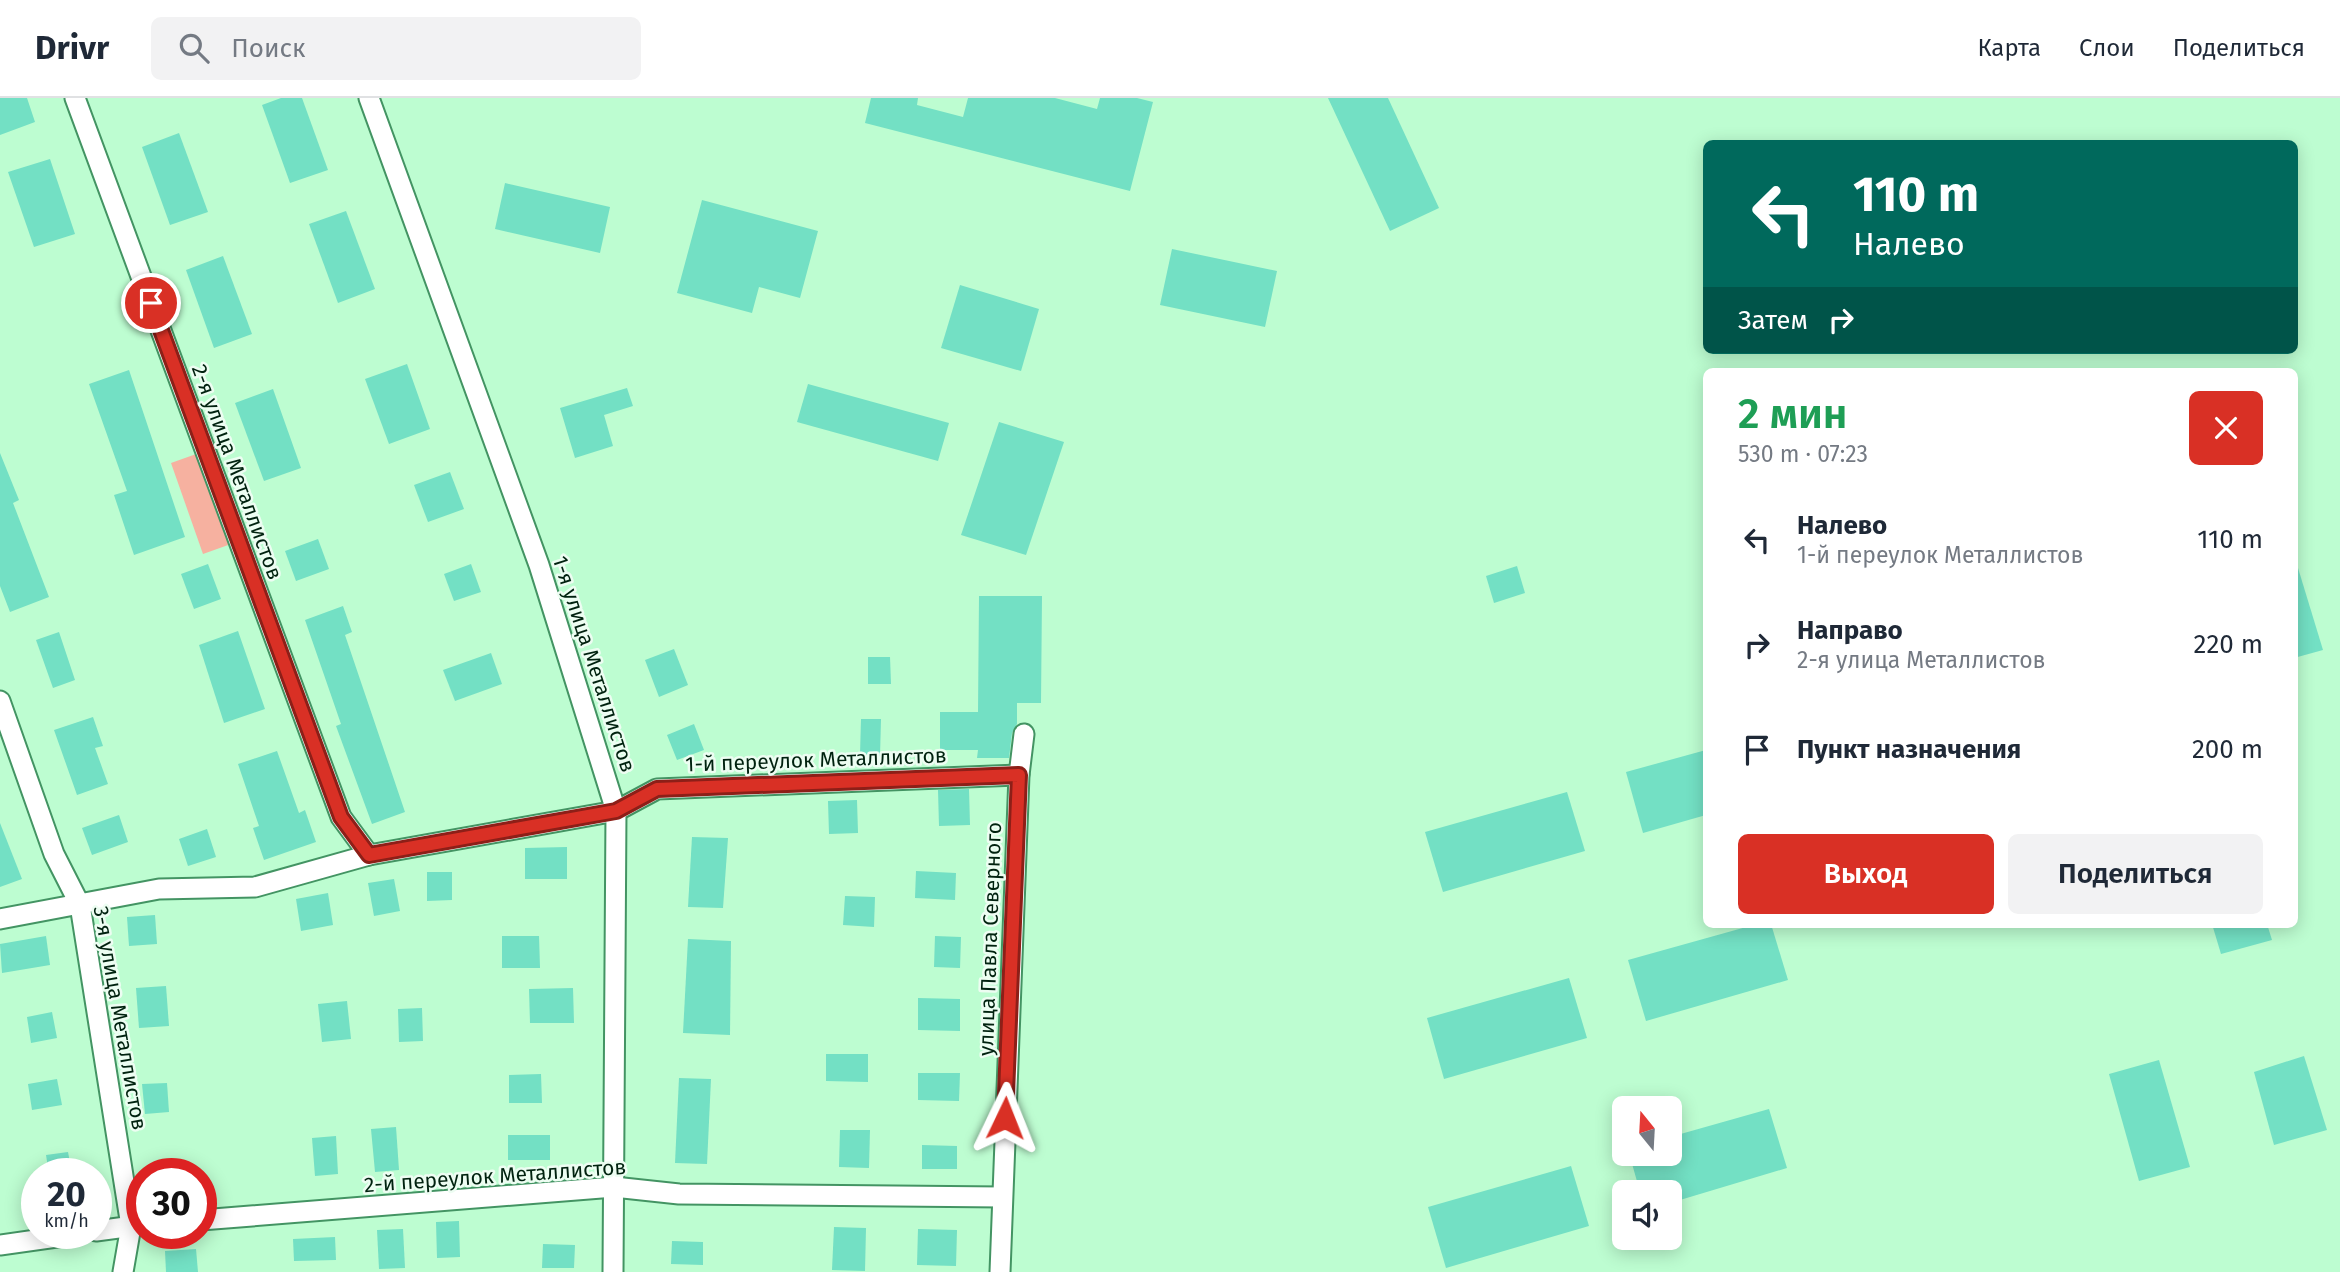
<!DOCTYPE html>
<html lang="ru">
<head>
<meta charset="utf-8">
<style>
	body { margin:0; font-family:"Fira Sans",sans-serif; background:#f2f2f3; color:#1f2937; height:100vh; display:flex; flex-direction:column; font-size:26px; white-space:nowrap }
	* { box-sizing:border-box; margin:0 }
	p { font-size:23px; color:#747a83 }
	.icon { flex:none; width:38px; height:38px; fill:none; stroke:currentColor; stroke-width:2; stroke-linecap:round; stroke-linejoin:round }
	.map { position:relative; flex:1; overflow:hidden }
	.details { position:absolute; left:1703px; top:270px; width:595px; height:560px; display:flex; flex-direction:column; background:#fff; border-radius:10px; box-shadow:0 4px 18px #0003 }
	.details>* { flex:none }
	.banner { position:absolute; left:1703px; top:42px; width:595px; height:214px; border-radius:10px; box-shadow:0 4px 18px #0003; background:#00695c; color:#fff; overflow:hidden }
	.needle { width:46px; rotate:342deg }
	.buttons { position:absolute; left:1612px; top:998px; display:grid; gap:14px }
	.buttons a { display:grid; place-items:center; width:70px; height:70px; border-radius:10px; background:#fff; box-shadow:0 4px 18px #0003; font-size:35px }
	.speed { position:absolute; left:21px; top:1060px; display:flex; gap:14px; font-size:35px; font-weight:700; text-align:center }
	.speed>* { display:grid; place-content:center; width:91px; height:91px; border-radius:50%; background:#fff; box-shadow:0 4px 18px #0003; line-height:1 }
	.speed small { font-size:18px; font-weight:400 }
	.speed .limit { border:10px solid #d22; background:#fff; color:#111 }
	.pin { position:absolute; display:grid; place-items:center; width:60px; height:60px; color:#fff; margin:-30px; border:4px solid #fff; border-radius:50%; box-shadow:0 2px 7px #0007 }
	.me { position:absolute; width:77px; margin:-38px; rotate:2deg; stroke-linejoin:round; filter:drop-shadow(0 0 5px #0008) }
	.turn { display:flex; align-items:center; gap:24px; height:147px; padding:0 35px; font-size:32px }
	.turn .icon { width:91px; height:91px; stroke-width:2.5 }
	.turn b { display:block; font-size:49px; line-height:60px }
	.then { display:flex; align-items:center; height:66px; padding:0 35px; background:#0003; gap:14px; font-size:26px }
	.round { display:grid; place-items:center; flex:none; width:74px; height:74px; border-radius:10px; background:#f2f2f3 }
	.head { display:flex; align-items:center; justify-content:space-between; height:119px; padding:0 35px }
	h1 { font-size:42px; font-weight:600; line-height:52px; color:#1e9e55 }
	.cta { display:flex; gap:14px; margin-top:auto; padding:14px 35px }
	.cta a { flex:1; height:80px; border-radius:10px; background:#d93025; color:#fff; font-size:28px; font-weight:600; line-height:80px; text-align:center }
	.cta a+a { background:#f2f2f3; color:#1f2937 }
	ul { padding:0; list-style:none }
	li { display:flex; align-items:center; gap:21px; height:105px; padding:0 35px }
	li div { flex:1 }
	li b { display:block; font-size:26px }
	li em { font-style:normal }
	header { display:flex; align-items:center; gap:42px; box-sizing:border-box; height:98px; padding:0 35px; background:#fff; border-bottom:2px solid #e0e1e3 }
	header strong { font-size:33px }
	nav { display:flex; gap:38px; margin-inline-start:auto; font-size:24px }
	.search { width:490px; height:63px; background:#f2f2f3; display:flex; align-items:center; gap:18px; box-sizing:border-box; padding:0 24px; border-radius:10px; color:#747a83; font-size:26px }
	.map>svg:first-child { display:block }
</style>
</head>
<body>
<header>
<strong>Drivr</strong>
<div class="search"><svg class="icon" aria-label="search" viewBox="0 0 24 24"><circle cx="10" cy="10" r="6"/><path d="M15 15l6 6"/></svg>Поиск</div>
<nav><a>Карта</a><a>Слои</a><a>Поделиться</a></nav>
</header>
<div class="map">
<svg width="2340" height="1174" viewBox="0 0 2340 1174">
	<rect width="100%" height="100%" fill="#bdfdd1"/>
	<!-- green -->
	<path fill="#f6b1a0" d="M199 355 231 446 203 456 171 365Z"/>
	<!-- building -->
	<g fill="#73e0c4">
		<path d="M0 0H27L35 24 0 37Z"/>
		<path d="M281 0H302L328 72 290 85 262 7Z"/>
		<path d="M871 0H918L917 7 963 19 968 0H1055L1097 11 1100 0H1137L1153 4 1130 93 865 25Z"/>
		<path d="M1328 0H1388L1439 110 1390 133Z"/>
		<path d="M179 35 208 114 170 127 142 49Z"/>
		<path d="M50 61 75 136 34 149 8 74Z"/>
		<path d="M505 85 610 109 600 155 495 131Z"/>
		<path d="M702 102 818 133 800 200 759 189 752 215 677 195Z"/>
		<path d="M346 113 375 191 338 205 309 126Z"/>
		<path d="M1172 151 1277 173 1265 229 1160 207Z"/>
		<path d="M223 158 252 236 214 250 186 172Z"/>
		<path d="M960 187 1039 211 1021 273 941 250Z"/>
		<path d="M407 266 430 331 389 346 365 281Z"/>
		<path d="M129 272 185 439 134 457 114 397 127 393 89 286Z"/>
		<path d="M808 286 949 325 938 363 797 324Z"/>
		<path d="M627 290 633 308 604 317 613 348 575 360 560 310Z"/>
		<path d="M273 291 301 370 264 383 235 305Z"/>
		<path d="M999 324 1064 344 1026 457 961 437Z"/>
		<path d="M0 355 19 402 13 405 49 499 10 514 0 488Z"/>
		<path d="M450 374 464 411 428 424 414 387Z"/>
		<path d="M318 441 329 471 296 483 285 453Z"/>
		<path d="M208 466 221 501 194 511 181 476Z"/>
		<path d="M471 466 481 494 454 503 444 476Z"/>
		<path d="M1517 468 1525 495 1494 505 1486 478Z"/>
		<path d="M2294 470H2298L2323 552 2294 560Z"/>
		<path d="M979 498H1042L1041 605H1017V626L1012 635 1009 660H977L978 652H940V614H978Z"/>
		<path d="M343 508 352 534 345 537 405 714 372 726 336 628 341 626 305 522Z"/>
		<path d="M238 533 265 611 224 625 199 547Z"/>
		<path d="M59 534 75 582 53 590 36 542Z"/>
		<path d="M674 551 688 587 659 599 645 562Z"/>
		<path d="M491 555 502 586 455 603 443 572Z"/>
		<path d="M868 559H890L891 586H868Z"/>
		<path d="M93 619 103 648 95 650 108 686 77 697 54 632Z"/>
		<path d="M861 621H881L880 658 860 657Z"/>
		<path d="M694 626 704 652 677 662 667 637Z"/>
		<path d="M1706 652V717L1643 735 1626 674Z"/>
		<path d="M277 653 299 715 305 712 316 744 264 762 253 730 259 728 238 666Z"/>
		<path d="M969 691 970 727 939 728 938 692Z"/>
		<path d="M1567 694 1585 753 1443 794 1425 734Z"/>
		<path d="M857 702 858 735 829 736 828 703Z"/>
		<path d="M119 717 128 744 92 757 82 730Z"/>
		<path d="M0 725 22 781 0 789Z"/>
		<path d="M207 731 216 759 188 768 179 741Z"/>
		<path d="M692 739 728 740 723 810 688 809Z"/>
		<path d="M567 749V781H525V750Z"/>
		<path d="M916 773 956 775 955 802 915 800Z"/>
		<path d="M427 774H452V802L427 803Z"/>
		<path d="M394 781 400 813 374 818 368 785Z"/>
		<path d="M328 795 333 827 301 833 296 801Z"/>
		<path d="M845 798 875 799 874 829 843 827Z"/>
		<path d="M155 817 157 846 129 848 127 819Z"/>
		<path d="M1757 826H1771L1788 882 1646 923 1628 862Z"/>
		<path d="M2212 826H2267L2272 842 2221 856Z"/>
		<path d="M46 838 50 867 2 875 0 846Z"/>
		<path d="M502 838H539L540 870H502Z"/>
		<path d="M935 838 961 839 960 870 934 869Z"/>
		<path d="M688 841 731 843 730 937 683 935Z"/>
		<path d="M1569 880 1587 940 1444 981 1427 920Z"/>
		<path d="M166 888 169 928 139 930 136 890Z"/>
		<path d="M573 890 574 925H530L529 891Z"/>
		<path d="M918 900 960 901V933L918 932Z"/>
		<path d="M347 903 351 941 322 944 318 906Z"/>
		<path d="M422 910 423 943 399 944 398 911Z"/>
		<path d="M52 914 57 940 31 945 27 919Z"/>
		<path d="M826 956H868V984L826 983Z"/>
		<path d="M2304 958 2327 1032 2274 1047 2254 974Z"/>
		<path d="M2159 962 2190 1069 2139 1083 2109 976Z"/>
		<path d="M918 975H960L959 1003 918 1002Z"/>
		<path d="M541 976 542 1005H509V977Z"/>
		<path d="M679 980 711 981 707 1066 675 1065Z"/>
		<path d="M57 981 62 1007 32 1012 28 986Z"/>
		<path d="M167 985 169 1014 145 1016 142 986Z"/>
		<path d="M1769 1011 1787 1070 1670 1105V1094H1640L1629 1055H1670V1039Z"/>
		<path d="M396 1029 399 1072 375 1074 371 1031Z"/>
		<path d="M840 1032H870L869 1070 839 1069Z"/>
		<rect x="508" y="1037" width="42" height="25"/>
		<path d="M336 1038 338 1076 315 1078 312 1040Z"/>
		<path d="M922 1047 957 1048V1071H922Z"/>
		<path d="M68 1054 72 1076H49L46 1057Z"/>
		<path d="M1571 1068 1589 1128 1446 1170 1428 1109Z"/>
		<path d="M459 1123 460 1159 437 1160 436 1124Z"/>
		<path d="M834 1129 866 1130 865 1173 832 1172Z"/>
		<path d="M403 1131 405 1170 379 1171 377 1132Z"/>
		<path d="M918 1131 957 1132 956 1168 917 1167Z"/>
		<path d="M335 1139 336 1162 294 1163 293 1141Z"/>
		<path d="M672 1143 703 1144V1167L671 1166Z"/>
		<path d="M543 1146 575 1147 574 1170H542Z"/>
		<path d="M196 1151 198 1174H166L165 1153Z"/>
	</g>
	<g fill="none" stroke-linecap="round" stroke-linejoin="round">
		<!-- street casing -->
		<g stroke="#439463" stroke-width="23">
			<g id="street">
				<path d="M75 0 341 719 369 757"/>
				<path d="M369 0 539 467 616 713 613 1174"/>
				<path d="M0 603 54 756 80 807 131 1128 123 1174"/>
				<path d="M0 821 159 791 255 789 369 757 616 713 657 691 1019 677"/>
				<path d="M201 1122 614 1089 679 1096 1002 1099"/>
				<path d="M96 1133 141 1127"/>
				<path d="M0 1147 78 1136"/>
				<path d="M1000 1174 1019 677 1024 636"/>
			</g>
		</g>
		<!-- street -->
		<use href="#street" stroke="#fff" stroke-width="19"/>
	</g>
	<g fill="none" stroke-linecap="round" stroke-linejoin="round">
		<!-- route casing -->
		<g stroke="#8d1f18" stroke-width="18">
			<path id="route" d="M151 205 341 719 369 757 616 713 657 691 1019 677 1005 1020"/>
		</g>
		<!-- route -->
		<use href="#route" stroke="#d93025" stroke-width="12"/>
	</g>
	<g text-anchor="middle" stroke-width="5" stroke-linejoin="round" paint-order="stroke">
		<!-- street labels -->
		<g font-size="21" fill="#00220f" stroke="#edfdf2">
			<text transform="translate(237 374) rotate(70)" y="7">2-я улица Металлистов</text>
			<text transform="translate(594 566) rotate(72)" y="7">1-я улица Металлистов</text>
			<text transform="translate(816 662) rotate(-2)" y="7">1-й переулок Металлистов</text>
			<text transform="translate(990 841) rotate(-88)" y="7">улица Павла Северного</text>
			<text transform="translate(120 920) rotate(80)" y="7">3-я улица Металлистов</text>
			<text transform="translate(495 1078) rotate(-4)" y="7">2-й переулок Металлистов</text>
		</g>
	</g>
</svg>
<div class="buttons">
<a><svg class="needle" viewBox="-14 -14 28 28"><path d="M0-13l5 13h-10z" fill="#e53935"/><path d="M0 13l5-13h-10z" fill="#747a83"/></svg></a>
<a><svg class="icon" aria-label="sound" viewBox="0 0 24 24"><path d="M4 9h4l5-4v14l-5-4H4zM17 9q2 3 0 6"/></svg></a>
</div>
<div class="speed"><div>20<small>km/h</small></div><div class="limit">30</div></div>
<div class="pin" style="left:151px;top:205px;background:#d93025"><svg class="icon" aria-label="arrive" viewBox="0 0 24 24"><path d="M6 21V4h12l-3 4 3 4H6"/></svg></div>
<svg class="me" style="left:1005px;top:1020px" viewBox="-20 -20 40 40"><path d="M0-17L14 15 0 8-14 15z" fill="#d93025" stroke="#fff" stroke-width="4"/></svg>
<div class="banner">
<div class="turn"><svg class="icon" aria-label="left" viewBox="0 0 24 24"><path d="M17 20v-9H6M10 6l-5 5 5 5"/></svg><div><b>110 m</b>Налево</div></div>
<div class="then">Затем<svg class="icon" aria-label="right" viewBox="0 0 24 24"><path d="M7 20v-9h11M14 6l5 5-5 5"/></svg></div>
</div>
<section class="details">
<div class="head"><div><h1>2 мин</h1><p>530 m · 07:23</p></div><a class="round" style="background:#d93025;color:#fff"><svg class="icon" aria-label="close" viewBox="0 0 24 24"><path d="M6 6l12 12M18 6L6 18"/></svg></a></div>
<ul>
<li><svg class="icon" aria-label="left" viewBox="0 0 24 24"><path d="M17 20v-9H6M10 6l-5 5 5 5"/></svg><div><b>Налево</b><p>1-й переулок Металлистов</p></div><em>110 m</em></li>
<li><svg class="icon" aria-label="right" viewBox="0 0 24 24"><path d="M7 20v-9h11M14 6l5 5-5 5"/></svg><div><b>Направо</b><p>2-я улица Металлистов</p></div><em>220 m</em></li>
<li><svg class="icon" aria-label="arrive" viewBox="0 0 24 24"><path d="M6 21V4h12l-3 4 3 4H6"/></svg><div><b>Пункт назначения</b></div><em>200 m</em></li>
</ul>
<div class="cta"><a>Выход</a><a>Поделиться</a></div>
</section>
</div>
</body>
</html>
